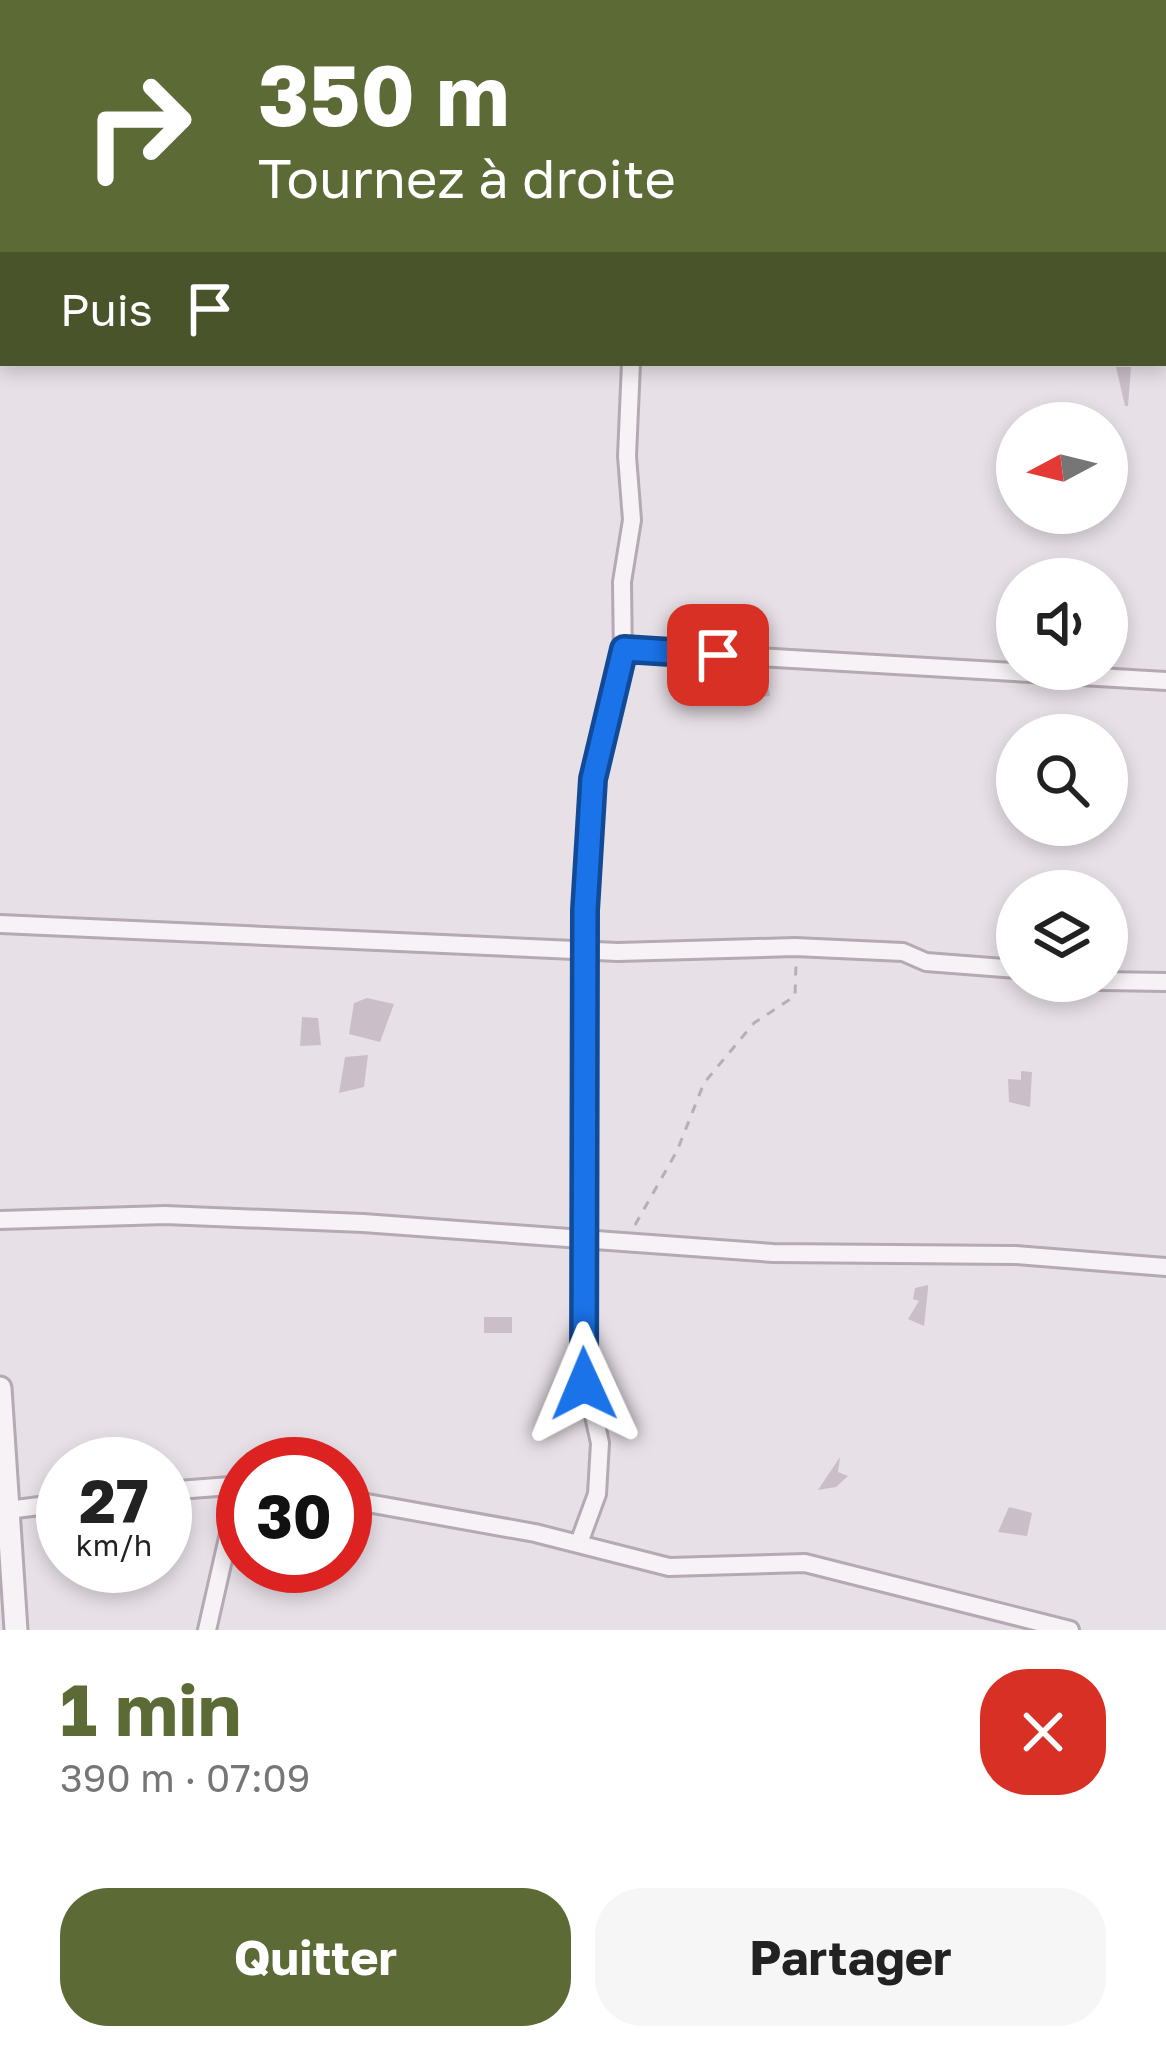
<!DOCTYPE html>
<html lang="fr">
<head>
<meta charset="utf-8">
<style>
	body { margin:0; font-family:"Golos Text",sans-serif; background:#f6f6f6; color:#222; height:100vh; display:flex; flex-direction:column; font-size:45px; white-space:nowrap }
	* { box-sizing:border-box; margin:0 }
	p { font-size:39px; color:#767676 }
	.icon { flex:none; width:66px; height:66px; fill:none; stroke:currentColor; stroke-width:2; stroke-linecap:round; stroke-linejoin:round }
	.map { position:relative; height:1630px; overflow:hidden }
	.sheet { display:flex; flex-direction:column; background:#fff; flex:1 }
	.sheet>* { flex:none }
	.hud { position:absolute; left:0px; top:0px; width:1167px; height:366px; box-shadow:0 6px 18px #0003; background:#5c6a36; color:#fff; overflow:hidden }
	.needle { width:78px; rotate:263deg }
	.fabs { position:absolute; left:996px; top:402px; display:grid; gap:24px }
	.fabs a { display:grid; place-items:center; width:132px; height:132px; border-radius:50%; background:#fff; box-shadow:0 6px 18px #0003; font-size:60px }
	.speed { position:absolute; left:36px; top:1437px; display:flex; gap:24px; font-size:60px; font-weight:700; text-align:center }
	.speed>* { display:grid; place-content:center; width:156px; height:156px; border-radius:50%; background:#fff; box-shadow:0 6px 18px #0003; line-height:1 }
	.speed small { font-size:30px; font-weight:400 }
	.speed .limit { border:18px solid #d22; background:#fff; color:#111 }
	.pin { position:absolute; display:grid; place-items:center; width:102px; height:102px; color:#fff; margin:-51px; border-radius:24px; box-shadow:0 6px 18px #0006 }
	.me { position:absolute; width:132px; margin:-66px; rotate:359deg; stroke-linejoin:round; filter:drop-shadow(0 0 9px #0008) }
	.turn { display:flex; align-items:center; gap:42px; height:252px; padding:0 60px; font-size:54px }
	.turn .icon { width:156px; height:156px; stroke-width:2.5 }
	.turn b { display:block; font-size:84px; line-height:102px }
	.then { display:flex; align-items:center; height:114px; padding:0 60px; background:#0003; gap:24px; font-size:45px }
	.round { display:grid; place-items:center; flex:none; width:126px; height:126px; border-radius:48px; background:#f6f6f6 }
	.headline { display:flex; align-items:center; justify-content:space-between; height:204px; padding:0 60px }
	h1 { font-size:72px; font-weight:700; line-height:90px; color:#5c6a36 }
	.action { display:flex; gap:24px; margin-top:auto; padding:24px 60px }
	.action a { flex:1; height:138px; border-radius:48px; background:#5c6a36; color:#fff; font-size:48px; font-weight:700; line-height:138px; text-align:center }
	.action a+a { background:#f6f6f6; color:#222 }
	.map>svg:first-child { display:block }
</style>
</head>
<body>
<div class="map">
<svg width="1166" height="1630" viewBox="0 0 1166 1630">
	<rect width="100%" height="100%" fill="#e8e0e7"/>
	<!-- building -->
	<g fill="#cabec9">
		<path d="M1116 367H1131L1128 406H1125Z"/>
		<path d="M766 675 770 696 755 698 751 678Z"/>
		<path d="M367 998 394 1004 380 1042 349 1034 354 1003Z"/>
		<path d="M302 1017 318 1018 321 1045 300 1046Z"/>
		<path d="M368 1055 364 1087 339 1093 345 1057Z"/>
		<path d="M1021 1071 1032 1072 1030 1107 1009 1102 1008 1079 1021 1080Z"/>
		<path d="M928 1285V1289L924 1326 908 1319 919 1301 913 1299 915 1288Z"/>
		<rect x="484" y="1317" width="28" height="16"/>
		<path d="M840 1457 838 1472 848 1476 836 1487 818 1490Z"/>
		<path d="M1009 1507 1032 1513 1027 1536 998 1532Z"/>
	</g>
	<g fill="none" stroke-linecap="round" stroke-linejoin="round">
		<!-- minor casing -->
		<g stroke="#b5a9b4" stroke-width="22">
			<g id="minor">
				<path d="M661 3V0"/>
				<path d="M1164 139H1166"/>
				<path d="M0 283 3 284"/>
				<path d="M1164 309H1166"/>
				<path d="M624 649 1166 681"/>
				<path d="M0 924 618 952 795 947 903 952 926 962 1017 969"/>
				<path d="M1100 981 1166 982"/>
				<path d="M0 1220 165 1215 363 1223 773 1253 1015 1255 1166 1267"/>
				<path d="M165 1491 243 1485"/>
				<path d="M345 1499 535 1533 669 1567 805 1563 1070 1630"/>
				<path d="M8 1510 63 1503"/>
				<path d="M579 1543 597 1494 600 1443 582 1361 585 910 593 779 623 661 622 582 632 520 627 456 631 363"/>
				<path d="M207 1630 240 1485"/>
			</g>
		</g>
		<!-- tertiary casing -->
		<g stroke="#b5a9b4" stroke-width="27">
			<g id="tertiary">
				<path d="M13 3V0"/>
				<path d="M0 128 3 102"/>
				<path d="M0 1388 16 1630"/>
			</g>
		</g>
		<!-- path -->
		<path stroke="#b7aeb7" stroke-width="3" stroke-dasharray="9 9" stroke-linecap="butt" d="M635 1225 677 1151 704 1083 754 1023 795 996 796 964"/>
		<!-- minor -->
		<use href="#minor" stroke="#f6f2f6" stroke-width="16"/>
		<!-- tertiary -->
		<use href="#tertiary" stroke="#f6f2f6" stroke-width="21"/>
	</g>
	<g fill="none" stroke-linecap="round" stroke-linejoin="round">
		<!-- route casing -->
		<g stroke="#114b97" stroke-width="30">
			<path id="route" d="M584 1384 585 910 593 779 624 649 718 655"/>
		</g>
		<!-- route -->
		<use href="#route" stroke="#1a73e8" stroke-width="21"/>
	</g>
</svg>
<div class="fabs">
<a><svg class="needle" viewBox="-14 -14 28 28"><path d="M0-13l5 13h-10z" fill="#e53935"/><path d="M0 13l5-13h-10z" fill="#767676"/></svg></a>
<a><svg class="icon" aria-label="sound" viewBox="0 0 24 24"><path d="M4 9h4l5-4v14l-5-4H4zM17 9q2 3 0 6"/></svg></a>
<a><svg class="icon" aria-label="search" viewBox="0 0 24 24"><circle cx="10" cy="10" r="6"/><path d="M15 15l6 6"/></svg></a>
<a><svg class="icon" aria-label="layers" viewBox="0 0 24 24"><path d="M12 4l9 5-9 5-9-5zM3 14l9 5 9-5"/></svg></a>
</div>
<div class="speed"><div>27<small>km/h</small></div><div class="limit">30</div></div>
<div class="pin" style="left:718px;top:655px;background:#d93025"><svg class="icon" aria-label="arrive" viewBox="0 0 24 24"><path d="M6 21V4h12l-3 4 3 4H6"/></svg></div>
<svg class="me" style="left:584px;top:1384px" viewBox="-20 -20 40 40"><path d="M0-17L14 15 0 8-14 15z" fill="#1a73e8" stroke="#fff" stroke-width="4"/></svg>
<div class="hud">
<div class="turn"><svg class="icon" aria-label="right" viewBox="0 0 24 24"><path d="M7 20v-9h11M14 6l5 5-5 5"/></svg><div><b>350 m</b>Tournez à droite</div></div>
<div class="then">Puis<svg class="icon" aria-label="arrive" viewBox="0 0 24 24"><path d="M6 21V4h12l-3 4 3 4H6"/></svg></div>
</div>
</div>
<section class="sheet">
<div class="headline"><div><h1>1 min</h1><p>390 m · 07:09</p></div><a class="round" style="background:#d93025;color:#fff"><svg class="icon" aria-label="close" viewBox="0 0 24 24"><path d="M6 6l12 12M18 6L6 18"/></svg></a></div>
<div class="action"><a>Quitter</a><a>Partager</a></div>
</section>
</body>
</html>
